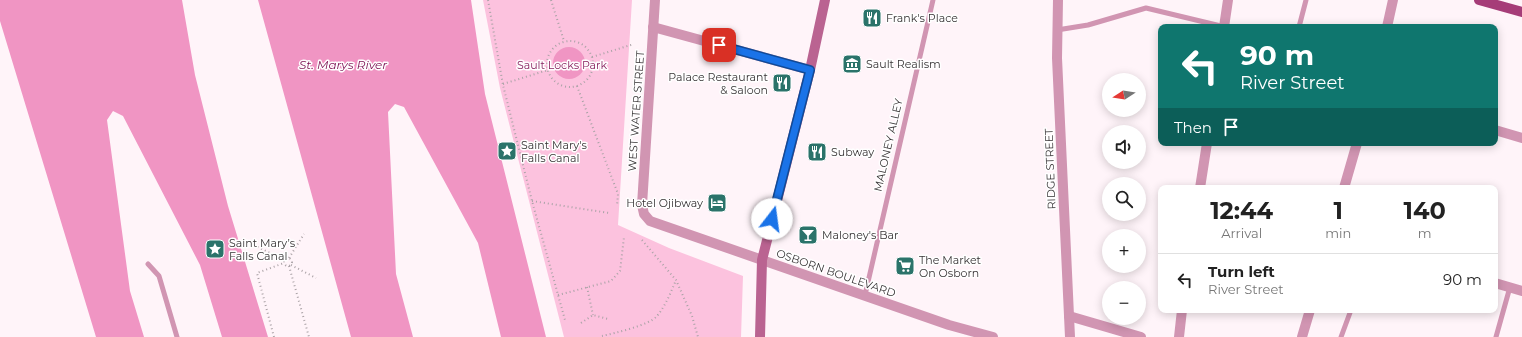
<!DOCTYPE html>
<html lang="en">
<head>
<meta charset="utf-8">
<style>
	body { margin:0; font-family:Montserrat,sans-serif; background:#f2f2f2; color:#222; height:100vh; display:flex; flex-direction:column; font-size:15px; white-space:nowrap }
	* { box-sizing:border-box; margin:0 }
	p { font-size:13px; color:#767676 }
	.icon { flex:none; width:22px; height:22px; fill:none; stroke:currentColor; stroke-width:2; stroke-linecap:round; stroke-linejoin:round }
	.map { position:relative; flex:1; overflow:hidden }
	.side { position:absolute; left:1158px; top:185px; width:340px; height:128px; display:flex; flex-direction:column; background:#fff; border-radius:8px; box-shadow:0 2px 10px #0003 }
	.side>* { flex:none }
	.top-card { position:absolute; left:1158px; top:24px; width:340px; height:122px; border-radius:8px; box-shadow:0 2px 10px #0003; background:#0f766e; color:#fff; overflow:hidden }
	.needle { width:26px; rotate:258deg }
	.buttons { position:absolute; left:1102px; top:73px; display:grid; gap:8px }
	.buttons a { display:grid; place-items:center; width:44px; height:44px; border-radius:50%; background:#fff; box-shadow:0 2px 10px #0003; font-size:20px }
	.pin { position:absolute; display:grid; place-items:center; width:34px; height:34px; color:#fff; margin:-17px; border-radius:8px; box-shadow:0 2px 6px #0006 }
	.me { position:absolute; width:44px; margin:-22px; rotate:15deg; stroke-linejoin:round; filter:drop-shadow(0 0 3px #0008) }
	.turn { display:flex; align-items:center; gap:14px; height:84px; padding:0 16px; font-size:18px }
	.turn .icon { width:52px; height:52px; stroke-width:2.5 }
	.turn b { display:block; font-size:28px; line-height:34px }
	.then { display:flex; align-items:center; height:38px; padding:0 16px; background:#0003; gap:8px; font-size:15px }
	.eta { display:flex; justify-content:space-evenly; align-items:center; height:68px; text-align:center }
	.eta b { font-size:24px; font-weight:700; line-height:28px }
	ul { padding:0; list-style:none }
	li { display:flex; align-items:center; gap:12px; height:52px; padding:0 16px; border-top:1px solid #e0e0e0 }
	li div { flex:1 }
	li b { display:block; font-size:15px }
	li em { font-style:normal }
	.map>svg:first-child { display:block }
</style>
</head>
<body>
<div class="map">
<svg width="1522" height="337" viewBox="0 0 1522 337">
	<rect width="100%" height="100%" fill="#fff4f9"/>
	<!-- green -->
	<path fill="#fcc2de" d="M483 0H632L618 225 669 248 743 276 741 337H564L500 88Z"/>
	<!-- water -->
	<g fill="#f095c3">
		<path d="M0 0H182L195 75 228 206 268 337H222L200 265 123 116 113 111 107 120 130 291 144 337H96L0 21Z"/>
		<path d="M258 0H471L485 94 546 337H501L478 243 404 107 395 104 388 112 396 274 413 337H351Z"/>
		<circle cx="569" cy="63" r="16"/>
	</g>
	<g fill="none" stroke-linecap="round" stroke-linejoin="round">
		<!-- path -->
		<g stroke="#aba3a7" stroke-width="2" stroke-dasharray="1 3" stroke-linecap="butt">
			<path d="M488 0 503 85 532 201 565 320"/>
			<path d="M551 0 564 41"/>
			<circle cx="570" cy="64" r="23"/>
			<path d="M592 57 634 44"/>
			<path d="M503 84 548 70"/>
			<path d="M577 86 618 194 617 206"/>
			<path d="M532 201 609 213"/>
			<path d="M642 240 676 280 692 316 698 337"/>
			<path d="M254 245 284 260"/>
			<circle cx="288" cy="262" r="4"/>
			<path d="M289 258 304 234"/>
			<path d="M291 265 316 278"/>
			<path d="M289 266 309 337"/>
			<path d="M587 287 593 315"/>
			<path d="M558 295 611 281 620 271 624 237"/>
			<path d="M581 323 593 315 608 319"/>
			<path d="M602 336C615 333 650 325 657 316 666 305 671 292 676 280"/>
			<path d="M274 337 257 273 284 263"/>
		</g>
		<!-- lane -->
		<g stroke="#d195b2" stroke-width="5">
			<path d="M1299 27 1306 0"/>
			<path d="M1057 30 1088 25 1146 8 1225 27"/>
			<path d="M148 264 159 276 177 337"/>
			<path d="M865 295 933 0"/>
			<path d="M1341 337 1351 310"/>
			<path d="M1496 337 1510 287"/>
		</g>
		<!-- street -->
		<g stroke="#d195b2" stroke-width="10">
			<path d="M655 0 642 205 644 214 650 221 949 325 993 337"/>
			<path d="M1058 0 1057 58 1070 337"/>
			<path d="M653 27 810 70"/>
			<path d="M1224 27 1228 0"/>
			<path d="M1387 27 1393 0"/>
			<path d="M1495 130 1522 138"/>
			<path d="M1200 188 1207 143"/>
			<path d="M1344 188 1357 143"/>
			<path d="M1495 283 1522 291"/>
			<path d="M1069 316 1141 337"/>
			<path d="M1179 337 1182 310"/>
			<path d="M1302 337 1310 310"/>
		</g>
		<!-- secondary -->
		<path stroke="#ba6391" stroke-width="10" d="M760 337 762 260 810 70 825 0"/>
		<!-- primary -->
		<path stroke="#a63c78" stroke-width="10" d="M1479 0 1522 12"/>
	</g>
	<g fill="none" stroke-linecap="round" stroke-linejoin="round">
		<!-- route casing -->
		<g stroke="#114b97" stroke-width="10">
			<path id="route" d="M719 45 810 70 772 219"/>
		</g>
		<!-- route -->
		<use href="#route" stroke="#1a73e8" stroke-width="7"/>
	</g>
	<!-- icons -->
	<defs>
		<g id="restaurant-square" transform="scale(1)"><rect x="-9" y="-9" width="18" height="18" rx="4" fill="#2b736a" stroke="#fff"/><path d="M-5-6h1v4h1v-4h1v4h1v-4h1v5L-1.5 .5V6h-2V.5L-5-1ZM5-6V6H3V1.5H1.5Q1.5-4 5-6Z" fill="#fff"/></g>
		<g id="museum-square" transform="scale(1)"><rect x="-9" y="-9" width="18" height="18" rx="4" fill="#2b736a" stroke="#fff"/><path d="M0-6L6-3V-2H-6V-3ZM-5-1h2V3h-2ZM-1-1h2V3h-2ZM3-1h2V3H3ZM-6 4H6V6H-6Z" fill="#fff"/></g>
		<g id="sight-square" transform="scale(1)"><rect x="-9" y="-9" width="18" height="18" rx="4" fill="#2b736a" stroke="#fff"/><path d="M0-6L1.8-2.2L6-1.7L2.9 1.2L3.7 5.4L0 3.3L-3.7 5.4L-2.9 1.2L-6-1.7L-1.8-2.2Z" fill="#fff"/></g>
		<g id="hotel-square" transform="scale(1)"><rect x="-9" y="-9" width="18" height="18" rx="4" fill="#2b736a" stroke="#fff"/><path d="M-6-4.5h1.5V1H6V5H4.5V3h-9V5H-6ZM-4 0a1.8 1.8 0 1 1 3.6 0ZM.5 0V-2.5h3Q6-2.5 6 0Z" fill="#fff"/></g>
		<g id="bar-square" transform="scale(1)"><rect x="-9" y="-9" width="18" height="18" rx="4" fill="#2b736a" stroke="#fff"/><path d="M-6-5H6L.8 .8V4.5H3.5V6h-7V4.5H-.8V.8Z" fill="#fff"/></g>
		<g id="supermarket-square" transform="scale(1)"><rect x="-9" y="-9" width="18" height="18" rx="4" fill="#2b736a" stroke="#fff"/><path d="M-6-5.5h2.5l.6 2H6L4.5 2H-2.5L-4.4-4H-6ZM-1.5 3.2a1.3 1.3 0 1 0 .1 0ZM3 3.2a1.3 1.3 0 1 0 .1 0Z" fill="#fff"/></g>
	</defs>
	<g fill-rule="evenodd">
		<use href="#restaurant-square" x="872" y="18"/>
		<use href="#museum-square" x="852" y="64"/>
		<use href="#restaurant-square" x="782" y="83"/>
		<use href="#sight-square" x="507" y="151"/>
		<use href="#restaurant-square" x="817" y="152"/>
		<use href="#hotel-square" x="717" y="203"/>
		<use href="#bar-square" x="808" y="235"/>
		<use href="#sight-square" x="215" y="249"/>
		<use href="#supermarket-square" x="905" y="266"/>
	</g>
	<g text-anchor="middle" stroke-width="3" stroke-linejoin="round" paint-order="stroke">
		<!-- poi labels -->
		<g font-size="11" fill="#373335" stroke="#fff" text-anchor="start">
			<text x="886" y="22">Frank's Place</text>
			<text x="866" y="68">Sault Realism</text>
			<text x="768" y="81" text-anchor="end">Palace Restaurant<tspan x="768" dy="13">&amp; Saloon</tspan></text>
			<text x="521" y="149">Saint Mary's<tspan x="521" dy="13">Falls Canal</tspan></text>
			<text x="831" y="156">Subway</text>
			<text x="703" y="207" text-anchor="end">Hotel Ojibway</text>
			<text x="822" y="239">Maloney's Bar</text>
			<text x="229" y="247">Saint Mary’s<tspan x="229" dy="13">Falls Canal</tspan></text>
			<text x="919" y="264">The Market<tspan x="919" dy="13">On Osborn</tspan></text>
		</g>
		<!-- park labels -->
		<g font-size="11" fill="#892260" stroke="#fff">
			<text x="562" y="69">Sault Locks Park</text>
		</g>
		<!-- street labels -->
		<g font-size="11" fill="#373335" stroke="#fff">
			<text transform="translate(636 111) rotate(-86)" y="4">WEST WATER STREET</text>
			<text transform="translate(888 145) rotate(-77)" y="4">MALONEY ALLEY</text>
			<text transform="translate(1050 169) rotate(-92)" y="4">RIDGE STREET</text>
			<text transform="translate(836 273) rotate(19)" y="4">OSBORN BOULEVARD</text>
		</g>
		<!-- water labels -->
		<g font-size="12" font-style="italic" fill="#811959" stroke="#fff">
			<text x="343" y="69">St. Marys River</text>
		</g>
	</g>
</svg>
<div class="buttons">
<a><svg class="needle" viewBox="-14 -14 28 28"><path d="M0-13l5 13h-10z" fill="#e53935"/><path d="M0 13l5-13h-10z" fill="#767676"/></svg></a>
<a><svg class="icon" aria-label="sound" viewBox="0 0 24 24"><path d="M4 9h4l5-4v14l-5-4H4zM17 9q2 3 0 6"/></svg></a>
<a><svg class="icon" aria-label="search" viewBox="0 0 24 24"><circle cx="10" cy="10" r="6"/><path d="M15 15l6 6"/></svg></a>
<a>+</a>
<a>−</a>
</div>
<div class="pin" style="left:719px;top:45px;background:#d93025"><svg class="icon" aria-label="arrive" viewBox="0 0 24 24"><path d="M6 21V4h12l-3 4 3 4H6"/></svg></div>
<svg class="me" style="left:772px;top:219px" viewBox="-20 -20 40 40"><circle r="19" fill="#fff"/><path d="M0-13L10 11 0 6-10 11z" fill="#1a73e8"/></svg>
<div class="top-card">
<div class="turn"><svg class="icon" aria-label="left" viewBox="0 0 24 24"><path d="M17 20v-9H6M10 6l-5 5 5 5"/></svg><div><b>90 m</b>River Street</div></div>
<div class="then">Then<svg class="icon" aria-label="arrive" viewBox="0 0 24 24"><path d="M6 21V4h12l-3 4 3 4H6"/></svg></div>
</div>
<section class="side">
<div class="eta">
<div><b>12:44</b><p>Arrival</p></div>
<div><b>1</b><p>min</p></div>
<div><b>140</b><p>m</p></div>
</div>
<ul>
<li><svg class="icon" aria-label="left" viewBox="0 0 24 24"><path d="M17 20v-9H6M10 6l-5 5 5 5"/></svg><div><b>Turn left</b><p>River Street</p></div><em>90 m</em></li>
</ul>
</section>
</div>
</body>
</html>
